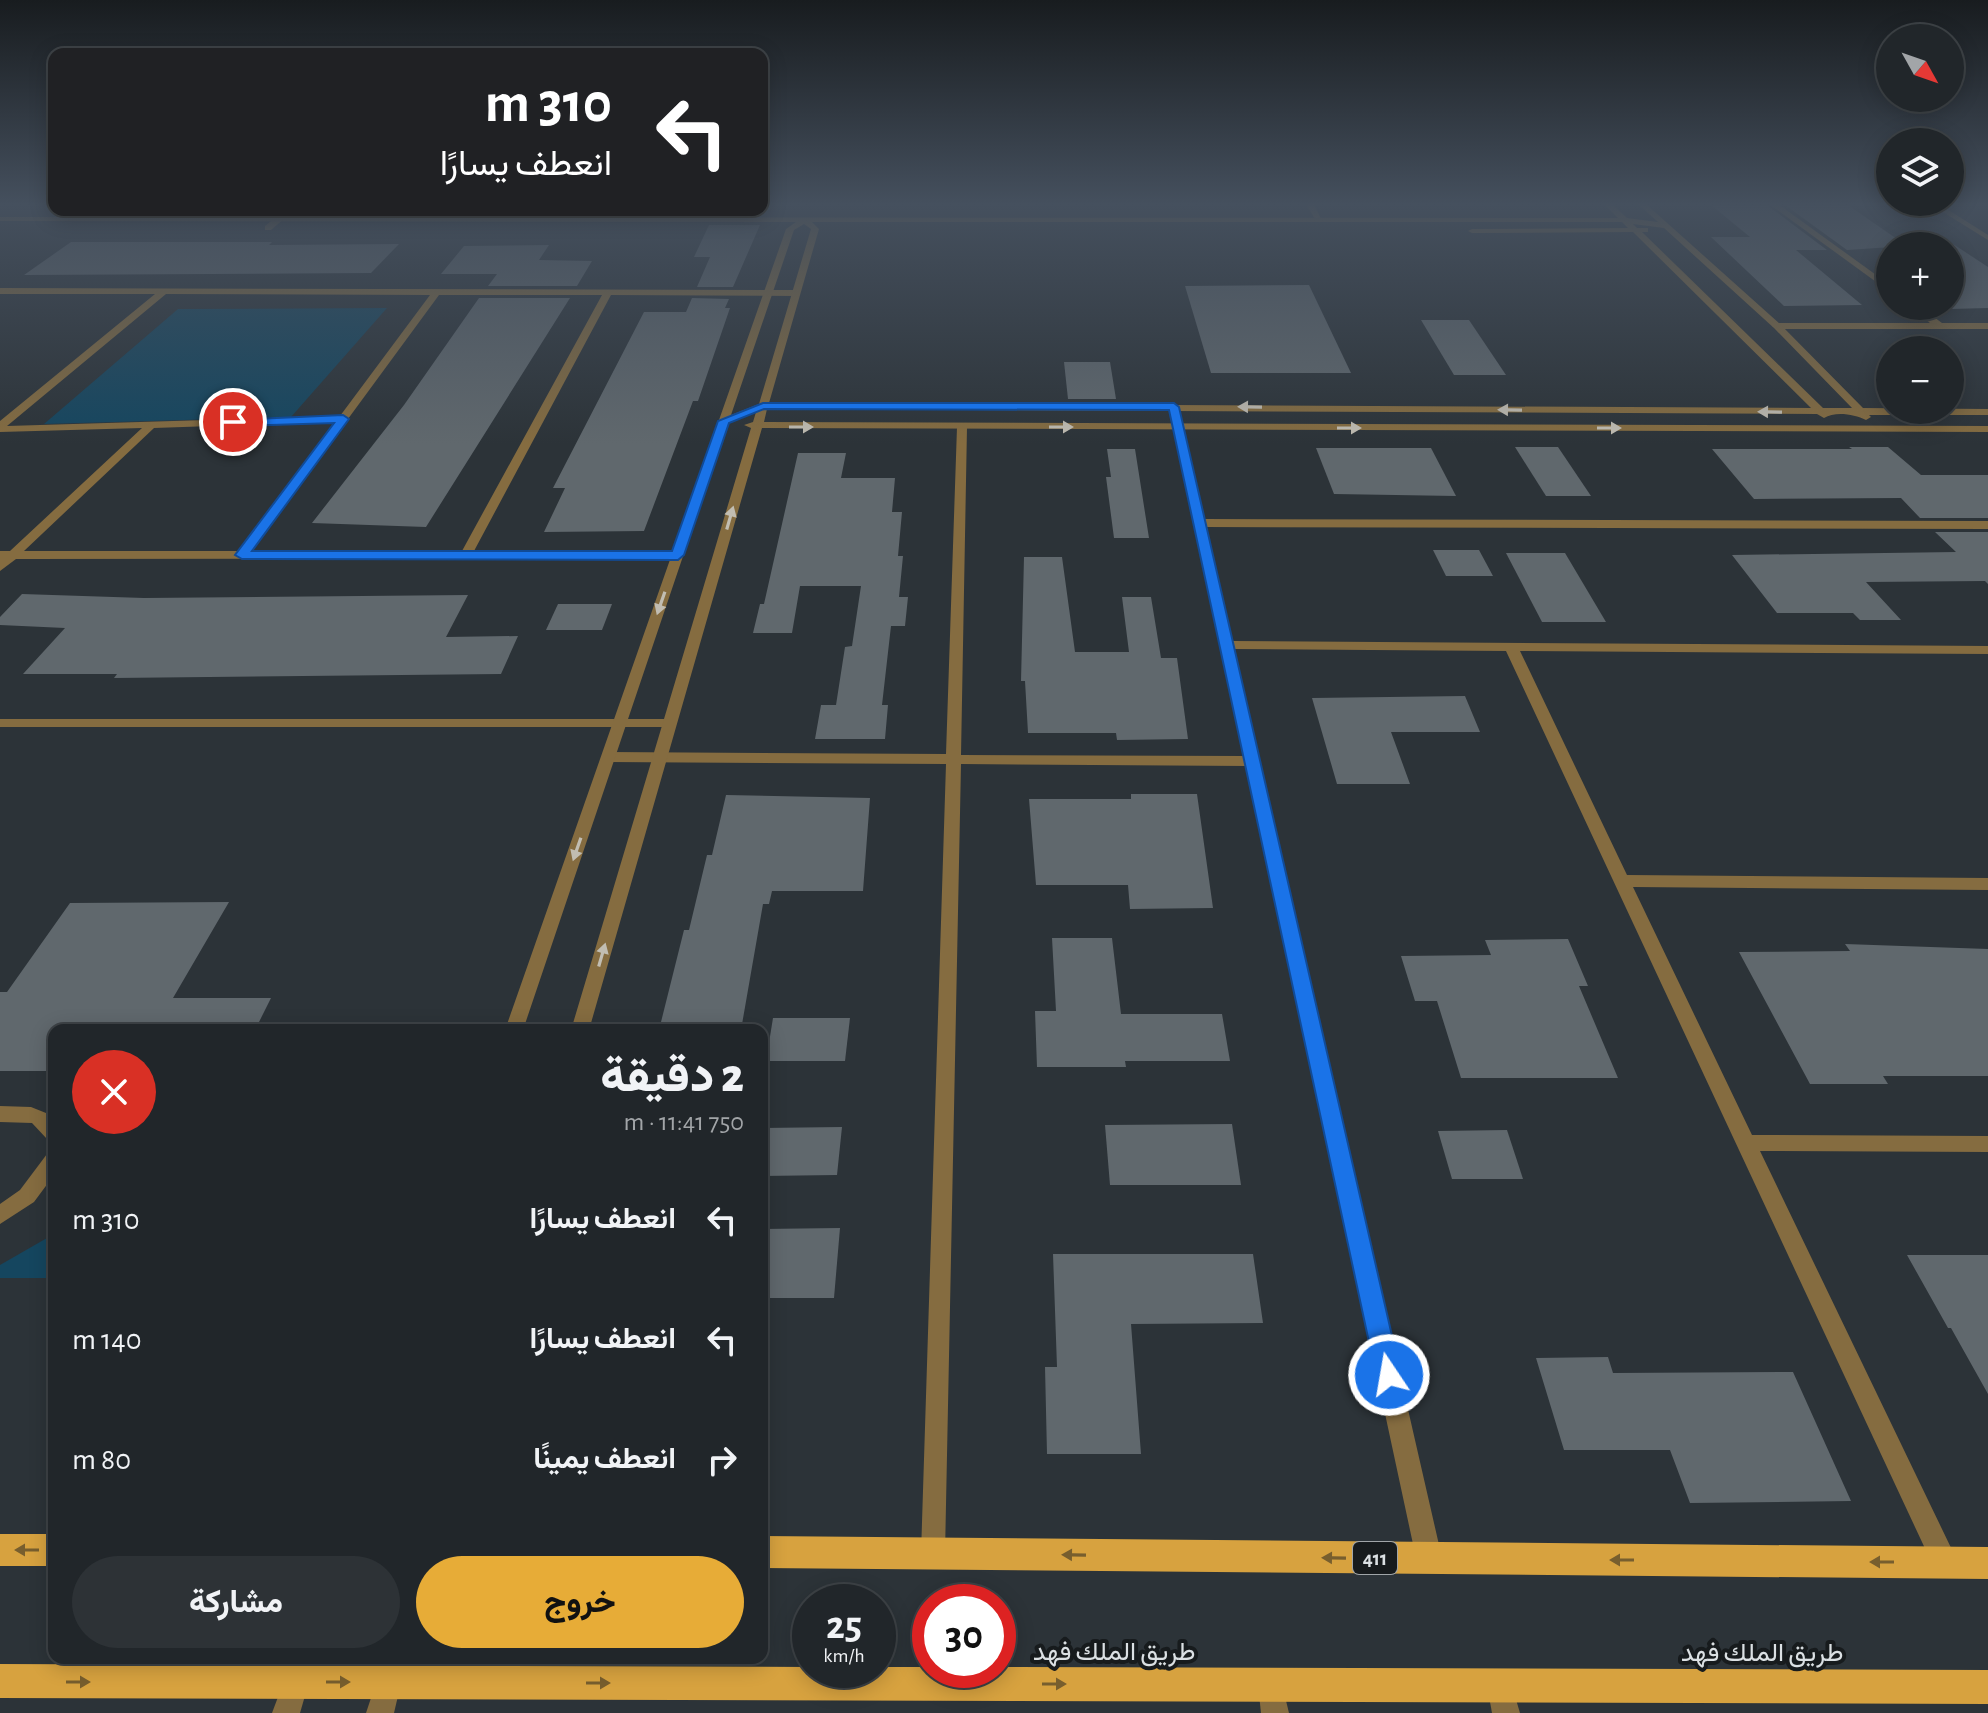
<!DOCTYPE html>
<html lang="ar">
<head>
<meta charset="utf-8">
<style>
	body { margin:0; font-family:"Alegreya Sans",Vazirmatn,sans-serif; background:#2d3236; color:#f1f3f6; direction:rtl; height:100vh; display:flex; flex-direction:column; font-size:30px; white-space:nowrap }
	* { box-sizing:border-box; margin:0 }
	p { font-size:26px; color:#a2a5a8 }
	.icon { flex:none; width:44px; height:44px; fill:none; stroke:currentColor; stroke-width:2; stroke-linecap:round; stroke-linejoin:round }
	.map { position:relative; flex:1; overflow:hidden; direction:ltr }
	.details { position:absolute; left:48px; top:1024px; width:720px; height:640px; display:flex; flex-direction:column; background:#21262a; border-radius:16px; box-shadow:0 4px 20px #0003,0 0 0 2px #3e4347; direction:rtl }
	.details>* { flex:none }
	.top-card { position:absolute; left:48px; top:48px; width:720px; height:168px; border-radius:16px; box-shadow:0 4px 20px #0003,0 0 0 2px #3e4347; direction:rtl; background:#202124; color:#fff; overflow:hidden }
	.needle { width:52px; rotate:130deg }
	.fabs { position:absolute; left:1876px; top:24px; display:grid; gap:16px }
	.fabs a { display:grid; place-items:center; width:88px; height:88px; border-radius:50%; background:#21262a; box-shadow:0 4px 20px #0003,0 0 0 2px #3e4347; font-size:40px }
	.speed { position:absolute; left:792px; top:1584px; display:flex; gap:16px; font-size:40px; font-weight:700; text-align:center }
	.speed>* { display:grid; place-content:center; width:104px; height:104px; border-radius:50%; background:#21262a; box-shadow:0 4px 20px #0003,0 0 0 2px #3e4347; line-height:1 }
	.speed small { font-size:20px; font-weight:400 }
	.speed .limit { border:12px solid #d22; background:#fff; color:#111 }
	.pin { position:absolute; display:grid; place-items:center; width:68px; height:68px; color:#fff; margin:-34px; border:4px solid #fff; border-radius:50%; box-shadow:0 2px 8px #0007 }
	.me { position:absolute; width:88px; margin:-44px; rotate:348deg; stroke-linejoin:round; filter:drop-shadow(0 0 6px #0008) }
	.turn { display:flex; align-items:center; gap:28px; height:168px; padding:0 24px; font-size:36px }
	.turn .icon { width:104px; height:104px; stroke-width:2.5 }
	.turn b { display:block; font-size:56px; line-height:68px }
	.round { display:grid; place-items:center; flex:none; width:84px; height:84px; border-radius:42px; background:#2d3236 }
	.headline { display:flex; align-items:center; justify-content:space-between; height:136px; padding:0 24px }
	h1 { font-size:48px; font-weight:800; line-height:60px }
	.primary-button { display:flex; gap:16px; margin-top:auto; padding:16px 24px }
	.primary-button a { flex:1; height:92px; border-radius:48px; background:#e7ac37; color:#111; font-size:32px; font-weight:800; line-height:92px; text-align:center }
	.primary-button a+a { background:#2d3236; color:#f1f3f6 }
	ul { padding:0; list-style:none }
	li { display:flex; align-items:center; gap:24px; height:120px; padding:0 24px }
	li div { flex:1 }
	li b { display:block; font-size:30px }
	li em { font-style:normal }
	.map>svg:first-child { display:block }
</style>
</head>
<body>
<div class="map">
<svg width="1988" height="1713" viewBox="0 0 1988 1713">
	<rect width="100%" height="100%" fill="#2c3338"/>
	<!-- green -->
	<g fill="#15465f">
		<path d="M387 308 291 417 44 424 178 309Z"/>
		<path d="M54 1234V1278H0V1265Z"/>
	</g>
	<!-- building -->
	<g fill="#60686d">
		<path d="M1711 205H1767L1827 250H1796L1862 305 1784 306 1711 237H1750Z"/>
		<path d="M1785 205H1848L1907 246 1847 250Z"/>
		<path d="M709 225H760L733 287H697L710 257H694Z"/>
		<path d="M71 242H272L269 245 399 244 371 273 24 275Z"/>
		<path d="M1950 242 1988 267V308L1950 309Z"/>
		<path d="M549 245 539 260 592 261 577 286H488L497 274H441L464 246Z"/>
		<path d="M1309 285 1351 373H1211L1185 286Z"/>
		<path d="M479 298H570L426 527 312 523 404 405Z"/>
		<path d="M692 298 729 299 725 308H730L698 401H693L644 531 544 532 565 488H553L644 312H686Z"/>
		<path d="M1421 320H1469L1506 375H1454Z"/>
		<path d="M1064 362H1110L1116 399H1068Z"/>
		<path d="M1515 447H1558L1591 496H1546Z"/>
		<path d="M1849 447H1888L1921 475H1988V518H1920L1901 498 1754 499 1712 449H1852Z"/>
		<path d="M1316 448H1431L1456 496 1334 494Z"/>
		<path d="M1107 449H1135L1149 538H1114L1106 477H1111Z"/>
		<path d="M798 453H846L841 478H895L892 512H902L898 556H903L899 597H908L905 626H891L882 705H888L885 739H815L821 705H836L845 647 852 646 861 586H800L792 633H753L760 604H764Z"/>
		<path d="M1935 532H1988V584L1985 581 1866 582 1901 620H1860L1853 613H1777L1732 555 1956 552Z"/>
		<path d="M1433 550H1479L1493 576H1446Z"/>
		<path d="M1506 553H1565L1606 622H1542Z"/>
		<path d="M1024 557H1062L1075 652H1129L1122 597H1151L1161 658H1177L1188 739 1117 740 1116 733H1028L1025 681H1021Z"/>
		<path d="M22 594 144 598 468 595 446 637 518 636 501 674 114 678 117 674H23L65 628 0 625V617Z"/>
		<path d="M558 604H612L602 630H546Z"/>
		<path d="M1465 696 1480 732H1391L1410 784H1337L1312 698Z"/>
		<path d="M1131 794H1197L1213 908 1130 909 1128 885H1036L1029 799H1131Z"/>
		<path d="M726 795 870 798 863 891H772L769 904H763L741 1030H659L684 930H689L707 855H712Z"/>
		<path d="M229 902 173 998H271L255 1030H54V1071H0V992H7L70 903Z"/>
		<path d="M1052 938H1112L1121 1014H1222L1230 1061H1125L1126 1067H1037L1035 1011H1056Z"/>
		<path d="M1568 939 1588 986H1579L1618 1078H1461L1437 1001H1415L1401 956 1491 955 1485 940Z"/>
		<path d="M1845 944 1988 949V1076H1883L1888 1084H1810L1739 952 1850 951Z"/>
		<path d="M773 1018H850L845 1061H766Z"/>
		<path d="M1232 1124 1241 1185H1110L1105 1125Z"/>
		<path d="M842 1127 837 1175 762 1176V1128Z"/>
		<path d="M1507 1130 1523 1179H1452L1438 1131Z"/>
		<path d="M840 1228 834 1298H762V1229Z"/>
		<path d="M1053 1254H1253L1263 1323 1131 1324 1141 1454H1047L1045 1367H1057Z"/>
		<path d="M1907 1255H1988V1394L1951 1328H1948Z"/>
		<path d="M1608 1357 1613 1373 1793 1372 1851 1501 1690 1503 1670 1450H1564L1536 1358Z"/>
	</g>
	<g fill="none" stroke-linecap="round" stroke-linejoin="round">
		<!-- service -->
		<g fill="#856c40" fill-rule="evenodd">
			<path d="M0 1106 31 1107 51 1115 54 1118V1141L47 1139 32 1123 0 1122Z"/>
			<path d="M54 1152V1175L34 1202 0 1224V1204L20 1190 47 1154Z"/>
		</g>
		<!-- minor -->
		<g fill="#856c40" fill-rule="evenodd">
			<path d="M1306 204H1314L1322 221H1316Z"/>
			<path d="M1769 204H1778L1890 285V292Z"/>
			<path d="M1930 204H1939L1988 235V240Z"/>
			<path d="M111 210H120L106 221H100V217Z"/>
			<path d="M285 210H294L271 230H265V226Z"/>
			<path d="M673 210H681L672 221 668 219Z"/>
			<path d="M0 288 796 290 800 293 796 296 611 295 474 551H678L682 552V558L16 559 0 571V551H10L142 428 0 432V421L155 294H0ZM166 294 430 295 340 416 7 426ZM439 295H602L462 551H251ZM335 422 239 551H24L154 428Z"/>
			<path d="M1909 306H1919L1942 323H1988V329H1777L1772 326 1777 323H1930Z"/>
			<path d="M1174 404 1179 407 1205 519 1988 521V529L1206 527 1232 641 1988 646V654L1520 651 1627 875 1988 878V890L1633 887 1752 1135 1988 1136V1152L1760 1151 1954 1554 1958 1563 1954 1572 1945 1576 1936 1572 1506 651 1234 649 1442 1558 1438 1567 1429 1571 1420 1567 1416 1558 1246 766 961 764 945 1554 942 1563 933 1566 924 1563 921 1554 946 764 608 762 601 757 608 752 946 754 957 427 962 424 967 427 961 755 1244 756 1169 407Z"/>
			<path d="M0 719H670L677 723 670 727H0Z"/>
			<path d="M1271 1672 1280 1676 1289 1713H1261L1258 1685 1262 1676Z"/>
			<path d="M1500 1672 1509 1676 1520 1713H1492L1487 1685 1491 1676Z"/>
		</g>
		<!-- tertiary -->
		<g fill="#856c40" fill-rule="evenodd">
			<path d="M1604 204H1612L1627 218 1658 222 1638 204H1646L1780 324 1863 408 1988 409V415H1869L1871 417 1866 420C1854 414 1835 411 1824 418L1817 414 767 409 764 422 1988 426V432L762 428 589 1030H571L751 428 744 425 753 422 756 412 728 423 523 1030H505L786 229 796 222 0 221V217L1618 218ZM812 222H1622L1628 228 1472 229 1468 231 1472 233 1633 232 1811 408 769 403 819 229ZM804 224 811 229 759 404 731 415 794 230ZM1633 224 1664 228 1774 328 1852 408H1823L1642 232H1648V228H1637Z"/>
			<path d="M296 1669 305 1673 309 1682 300 1713H272L287 1673Z"/>
			<path d="M388 1670 397 1674 401 1683 394 1713H366L379 1674Z"/>
		</g>
		<!-- primary -->
		<g fill="#d7a23f" fill-rule="evenodd">
			<rect x="0" y="1534" width="54" height="32"/>
			<path d="M762 1536 1988 1547V1579L762 1568Z"/>
			<path d="M0 1664 810 1667V1670H878V1667H930V1670H998V1667L1988 1670V1704L0 1698Z"/>
		</g>
	</g>
	<!-- one-way arrows -->
	<defs><path id="oneway-solid" d="M-6-.8H1V-3.2L6.5 0L1 3.2V.8H-6Z" transform="scale(2)"/></defs>
	<g fill="#c1bdb2">
		<use href="#oneway-solid" transform="translate(1250 407) rotate(-179)"/>
		<use href="#oneway-solid" transform="translate(1510 410) rotate(-179)"/>
		<use href="#oneway-solid" transform="translate(1770 412) rotate(-179)"/>
		<use href="#oneway-solid" transform="translate(801 427)"/>
		<use href="#oneway-solid" transform="translate(1061 427)"/>
		<use href="#oneway-solid" transform="translate(1349 428)"/>
		<use href="#oneway-solid" transform="translate(1609 428)"/>
		<use href="#oneway-solid" transform="translate(730 518) rotate(-74)"/>
		<use href="#oneway-solid" transform="translate(661 603) rotate(109)"/>
		<use href="#oneway-solid" transform="translate(577 849) rotate(109)"/>
		<use href="#oneway-solid" transform="translate(602 955) rotate(-74)"/>
	</g>
	<g fill="#775e2e">
		<use href="#oneway-solid" transform="translate(27 1550) rotate(180)"/>
		<use href="#oneway-solid" transform="translate(1074 1555) rotate(-179)"/>
		<use href="#oneway-solid" transform="translate(1334 1558) rotate(-179)"/>
		<use href="#oneway-solid" transform="translate(1622 1560) rotate(-180)"/>
		<use href="#oneway-solid" transform="translate(1882 1562) rotate(-180)"/>
		<use href="#oneway-solid" transform="translate(78 1682)"/>
		<use href="#oneway-solid" transform="translate(338 1682)"/>
		<use href="#oneway-solid" transform="translate(598 1683)"/>
		<use href="#oneway-solid" transform="translate(1054 1684)"/>
	</g>
	<!-- sky -->
	<linearGradient id="sky" x2="0" y2="1"><stop stop-color="#181c1f"/><stop offset="0.46" stop-color="#45505e"/><stop offset="1" stop-color="#45505e" stop-opacity="0"/></linearGradient>
	<rect width="1988" height="444" fill="url(#sky)"/>
	<!-- route -->
	<path fill="#1a73e8" stroke="#114b97" stroke-width="2" d="M763 403H1174L1179 407 1401 1375 1398 1383 1389 1387 1379 1383 1376 1375 1169 410 764 409 729 423 684 555 678 560 242 559 235 555 334 423 233 426 229 425V420L343 415 349 419 252 551H672L718 421Z"/>
	<g text-anchor="middle" stroke-width="8" stroke-linejoin="round" paint-order="stroke">
		<!-- shield labels -->
		<rect fill="#171b1d" stroke="#a0a5a8" stroke-width="2" x="1353" y="1542" width="44" height="32" rx="6"/>
		<g font-size="20" font-weight="bold" fill="#dbe0e3">
			<text x="1375" y="1565">411</text>
		</g>
		<!-- near-street labels -->
		<g font-size="26" fill="#dbe0e3" stroke="#171b1d">
			<text x="1114" y="1660">طريق الملك فهد</text>
			<text x="1762" y="1661">طريق الملك فهد</text>
		</g>
	</g>
</svg>
<div class="fabs">
<a><svg class="needle" viewBox="-14 -14 28 28"><path d="M0-13l5 13h-10z" fill="#e53935"/><path d="M0 13l5-13h-10z" fill="#a2a5a8"/></svg></a>
<a><svg class="icon" aria-label="layers" viewBox="0 0 24 24"><path d="M12 4l9 5-9 5-9-5zM3 14l9 5 9-5"/></svg></a>
<a>+</a>
<a>−</a>
</div>
<div class="speed"><div>25<small>km/h</small></div><div class="limit">30</div></div>
<div class="pin" style="left:233px;top:422px;background:#d93025"><svg class="icon" aria-label="arrive" viewBox="0 0 24 24"><path d="M6 21V4h12l-3 4 3 4H6"/></svg></div>
<svg class="me" style="left:1389px;top:1375px" viewBox="-20 -20 40 40"><circle r="17" fill="#1a73e8" stroke="#fff" stroke-width="3"/><path d="M0-11L8 9 0 5-8 9z" fill="#fff"/></svg>
<div class="top-card">
<div class="turn"><svg class="icon" aria-label="left" viewBox="0 0 24 24"><path d="M17 20v-9H6M10 6l-5 5 5 5"/></svg><div><b>310 m</b>انعطف يسارًا</div></div>
</div>
<section class="details">
<div class="headline"><div><h1>2 دقيقة</h1><p>750 m · 11:41</p></div><a class="round" style="background:#d93025;color:#fff"><svg class="icon" aria-label="close" viewBox="0 0 24 24"><path d="M6 6l12 12M18 6L6 18"/></svg></a></div>
<ul>
<li><svg class="icon" aria-label="left" viewBox="0 0 24 24"><path d="M17 20v-9H6M10 6l-5 5 5 5"/></svg><div><b>انعطف يسارًا</b></div><em>310 m</em></li>
<li><svg class="icon" aria-label="left" viewBox="0 0 24 24"><path d="M17 20v-9H6M10 6l-5 5 5 5"/></svg><div><b>انعطف يسارًا</b></div><em>140 m</em></li>
<li><svg class="icon" aria-label="right" viewBox="0 0 24 24"><path d="M7 20v-9h11M14 6l5 5-5 5"/></svg><div><b>انعطف يمينًا</b></div><em>80 m</em></li>
</ul>
<div class="primary-button"><a>خروج</a><a>مشاركة</a></div>
</section>
</div>
</body>
</html>
